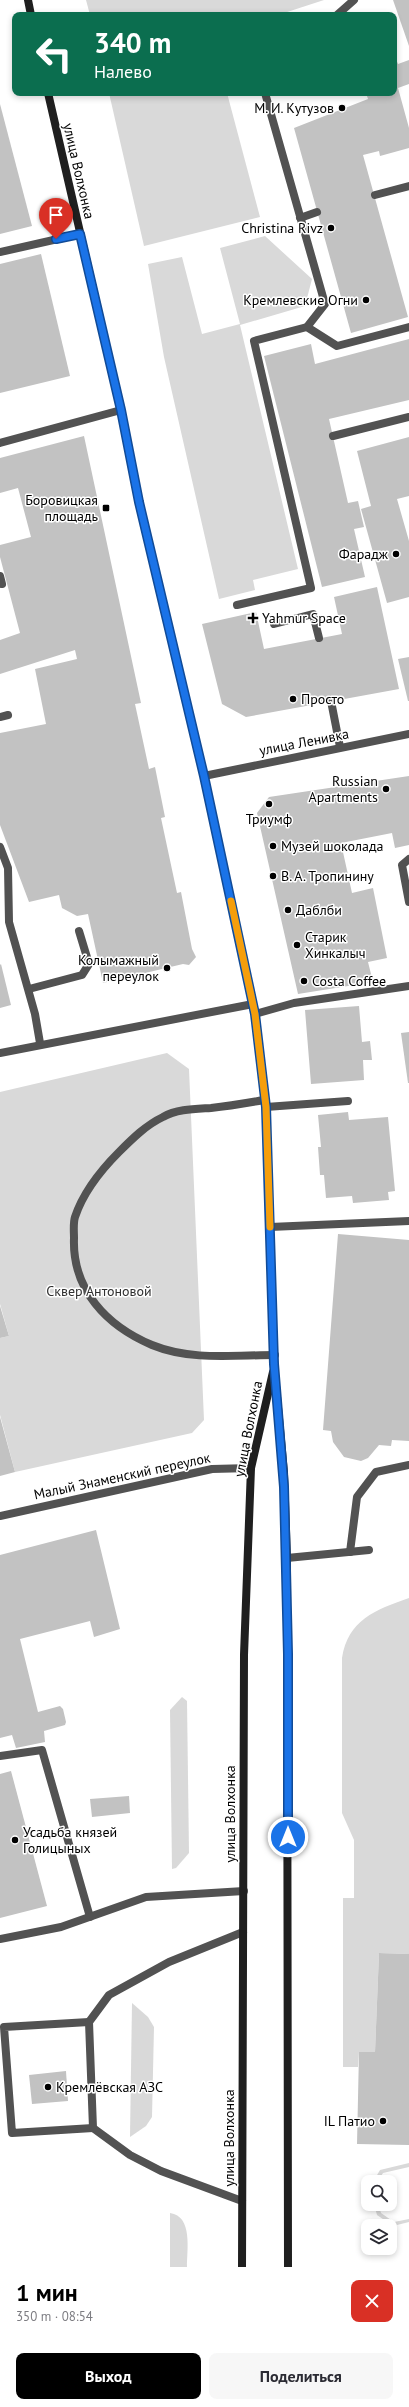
<!DOCTYPE html>
<html lang="ru">
<head>
<meta charset="utf-8">
<style>
	body { margin:0; font-family:"PT Sans",sans-serif; background:#f7f7f7; color:#2b2b33; height:100vh; display:flex; flex-direction:column; font-size:15px; white-space:nowrap }
	* { box-sizing:border-box; margin:0 }
	p { font-size:13px; color:#7c7c81 }
	.icon { flex:none; width:22px; height:22px; fill:none; stroke:currentColor; stroke-width:2; stroke-linecap:round; stroke-linejoin:round }
	.map { position:relative; height:2267px; overflow:hidden }
	.sheet { display:flex; flex-direction:column; background:#fff; flex:1 }
	.sheet>* { flex:none }
	.top-card { position:absolute; left:12px; top:12px; width:385px; height:84px; border-radius:8px; box-shadow:0 2px 6px #0003; background:#0b6e4f; color:#fff; overflow:hidden }
	.fabs { position:absolute; left:361px; top:2175px; display:grid; gap:8px }
	.fabs a { display:grid; place-items:center; width:36px; height:36px; border-radius:8px; background:#fff; box-shadow:0 2px 6px #0003; font-size:20px }
	.pin { position:absolute; display:grid; place-items:center; width:34px; height:34px; color:#fff; margin:-41px -17px; border-radius:50% 50% 50% 0; rotate:-45deg; box-shadow:0 0 4px #0007 }
	.pin .icon { rotate:45deg }
	.me { position:absolute; width:44px; margin:-22px; rotate:0deg; stroke-linejoin:round; filter:drop-shadow(0 0 3px #0008) }
	.turn { display:flex; align-items:center; gap:14px; height:84px; padding:0 16px; font-size:18px }
	.turn .icon { width:52px; height:52px; stroke-width:2.5 }
	.turn b { display:block; font-size:28px; line-height:34px }
	.round { display:grid; place-items:center; flex:none; width:42px; height:42px; border-radius:8px; background:#f7f7f7 }
	.headline { display:flex; align-items:center; justify-content:space-between; height:68px; padding:0 16px }
	h1 { font-size:24px; font-weight:800; line-height:30px; color:#000 }
	.primary-button { display:flex; gap:8px; margin-top:auto; padding:8px 16px }
	.primary-button a { flex:1; height:46px; border-radius:8px; background:#000; color:#fff; font-size:16px; font-weight:800; line-height:46px; text-align:center }
	.primary-button a+a { background:#f7f7f7; color:#2b2b33 }
	.map>svg:first-child { display:block }
</style>
</head>
<body>
<div class="map">
<svg width="409" height="2267" viewBox="0 0 409 2267">
	<rect width="100%" height="100%" fill="#fff"/>
	<!-- green -->
	<g fill="#d9d9d9">
		<path d="M86 0H324L278 15H90Z"/>
		<path d="M109 93H227L260 217 144 246Z"/>
		<path d="M265 236 312 279 305 306 240 325 298 569 253 580 255 590 219 599 164 357 148 264 182 257 202 334 240 324 220 248Z"/>
		<path d="M167 1053 189 1069 204 1420 192 1433 15 1472 0 1415V1338L9 1336 0 1304V1092Z"/>
		<path d="M409 1598V1954L379 1953 375 2052H359L358 2067H343V1898H354V1840L342 1813V1658C348 1620 375 1610 409 1598Z"/>
		<path d="M182 1697 187 1701 189 1853 176 1868 172 1869 170 1710Z"/>
		<path d="M132 2003 148 2017 154 2027 152 2117 146 2126 130 2137Z"/>
		<path d="M409 2163V2167L383 2173 377 2182H373L380 2170Z"/>
		<path d="M374 2204H378L381 2213 394 2222 409 2219V2222L393 2226 377 2215Z"/>
		<path d="M170 2213C193 2216 187 2250 187 2267H170Z"/>
	</g>
	<!-- building -->
	<g fill="#c2c2c2">
		<path d="M393 0H409V46Z"/>
		<path d="M394 54 398 64 409 60V84L398 88 409 128V148L380 156 379 151 363 155 408 317 351 333 294 128 368 99 366 93H394Z"/>
		<path d="M0 104 32 226 0 234Z"/>
		<path d="M41 254 70 376 0 393V264Z"/>
		<path d="M409 339V400L329 419 348 503 358 501 364 527 354 529 365 577 322 587 264 356 311 344 315 364Z"/>
		<path d="M84 436 141 703 135 704 149 769 155 767 165 817 161 818 177 893 181 892 192 949 196 957 189 965 183 964 103 983 88 914 77 916 62 908 59 895 29 902 0 825V733L46 724 35 669 77 659 75 650 0 674V640L20 633 0 557V545L31 537 18 488 0 493V458Z"/>
		<path d="M409 437V496L397 499 409 541V597L387 603 361 509 371 506 357 451Z"/>
		<path d="M377 587 399 689 246 717 222 704 202 624 256 612 264 649 342 634 334 597Z"/>
		<path d="M409 657V701H408L398 659Z"/>
		<path d="M409 776V845L395 848 392 833 341 843 352 893 373 888 387 958 368 962 373 982 298 994 257 813 269 797Z"/>
		<path d="M1 964 11 1005 0 1008V965Z"/>
		<path d="M359 1006 362 1042 370 1041 372 1060H363L364 1080 311 1084 305 1010Z"/>
		<path d="M409 1032V1083H408L401 1033Z"/>
		<path d="M348 1112 349 1120 388 1117 395 1191 388 1192 389 1200 353 1203 352 1196 326 1198 324 1175H320L318 1147H321L318 1115Z"/>
		<path d="M338 1234 409 1240V1441L392 1440 391 1446 379 1445 368 1458 361 1461 344 1457 333 1442 331 1431 323 1430Z"/>
		<path d="M0 1306 9 1336 0 1338Z"/>
		<path d="M0 1417 15 1472 0 1476Z"/>
		<path d="M96 1530 120 1629 94 1637 90 1621 20 1639 38 1712 60 1706 63 1709 66 1722 65 1725 44 1731 45 1742 16 1748 12 1735 0 1738V1555Z"/>
		<path d="M11 1771 47 1906 0 1918V1774Z"/>
		<path d="M129 1796 130 1813 92 1817 90 1799Z"/>
		<path d="M379 1953 409 1954V2145L357 2144 359 2052H375Z"/>
		<path d="M66 2071 68 2101 32 2104 29 2075Z"/>
	</g>
	<g fill="none" stroke-linecap="round" stroke-linejoin="round">
		<!-- service -->
		<g stroke="#525252" stroke-width="8">
			<path d="M337 15 354 0"/>
			<path d="M375 195 409 186"/>
			<path d="M300 218 317 212"/>
			<path d="M0 252 80 234"/>
			<path d="M307 327 337 346 409 327"/>
			<path d="M333 436 409 417"/>
			<path d="M0 443 121 410"/>
			<path d="M0 576 2 584"/>
			<path d="M237 605 311 588 254 341 307 327 325 304 265 93"/>
			<path d="M274 624 313 614 319 638"/>
			<path d="M331 701 340 747"/>
			<path d="M0 717 8 715"/>
			<path d="M0 847 8 868 9 922 35 1014 40 1043"/>
			<path d="M409 859 402 865 409 902"/>
			<path d="M29 989 82 975 89 964 79 931"/>
			<path d="M255 1014 294 1003 409 986"/>
			<path d="M264 1100C247 1103 229 1106 211 1108 195 1109 177 1109 163 1117 146 1125 132 1139 119 1152 101 1170 83 1193 75 1217 73 1223 74 1232 74 1238 72 1290 107 1326 152 1345 191 1361 234 1355 275 1355"/>
			<path d="M266 1107 348 1101"/>
			<path d="M270 1227 409 1221"/>
			<path d="M350 1552 357 1497 376 1472 409 1465"/>
			<path d="M0 1756 42 1750 90 1917"/>
			<path d="M0 1939 61 1927 146 1897 244 1891"/>
			<path d="M89 2022 4 2027 12 2133 93 2128"/>
			<path d="M242 2201 161 2171 130 2155 93 2128 89 2022 109 1995 169 1962 243 1932"/>
		</g>
		<!-- minor -->
		<g stroke="#525252" stroke-width="8">
			<path d="M0 1053 253 1004"/>
			<path d="M0 1516 212 1469 251 1468"/>
			<path d="M287 1558 369 1550"/>
		</g>
		<!-- tertiary -->
		<path stroke="#525252" stroke-width="8" d="M204 776 409 734"/>
		<!-- secondary -->
		<g stroke="#1f1f1f" stroke-width="8">
			<path d="M28 0 31 15"/>
			<path d="M48 93 121 410 139 502 204 776 255 1014 266 1107 274 1364 284 1472 287 1558 288 2267"/>
			<path d="M242 2267 244 1655 251 1468 273 1372"/>
		</g>
	</g>
	<g fill="none" stroke-linecap="round" stroke-linejoin="round">
		<!-- route casing -->
		<g stroke="#114b97" stroke-width="10">
			<path id="route" d="M56 239 80 234 121 410 139 502 204 776 255 1014 266 1107 274 1364 284 1487 288 1654V1837"/>
		</g>
		<!-- route -->
		<use href="#route" stroke="#1a73e8" stroke-width="7"/>
		<!-- slow -->
		<path stroke="#f59e0b" stroke-width="7" d="M231 901 255 1014 266 1107 270 1227"/>
	</g>
	<!-- markers -->
	<g fill="#000" stroke="#fff" stroke-width="1.5">
		<circle cx="342" cy="108" r="4"/>
		<circle cx="331" cy="228" r="4"/>
		<circle cx="366" cy="300" r="4"/>
		<rect x="102" y="504" width="8" height="8" rx="2"/>
		<circle cx="396" cy="554" r="4"/>
		<path d="M251 612h4v4h4v4h-4v4h-4v-4h-4v-4h4z"/>
		<circle cx="293" cy="699" r="4"/>
		<circle cx="386" cy="789" r="4"/>
		<circle cx="269" cy="804" r="4"/>
		<circle cx="273" cy="846" r="4"/>
		<circle cx="273" cy="876" r="4"/>
		<circle cx="288" cy="910" r="4"/>
		<circle cx="297" cy="945" r="4"/>
		<circle cx="167" cy="968" r="4"/>
		<circle cx="304" cy="981" r="4"/>
		<circle cx="15" cy="1840" r="4"/>
		<circle cx="48" cy="2087" r="4"/>
		<circle cx="383" cy="2121" r="4"/>
	</g>
	<g text-anchor="middle" stroke-width="3" stroke-linejoin="round" paint-order="stroke">
		<!-- poi labels -->
		<g font-size="14" fill="#000" stroke="#fff" text-anchor="start">
			<text x="334" y="113" text-anchor="end">М. И. Кутузов</text>
			<text x="323" y="233" text-anchor="end">Christina Rivz</text>
			<text x="358" y="305" text-anchor="end">Кремлевские Огни</text>
			<text x="98" y="505" text-anchor="end">Боровицкая<tspan x="98" dy="16">площадь</tspan></text>
			<text x="388" y="559" text-anchor="end">Фарадж</text>
			<text x="262" y="623">Yahmur Space</text>
			<text x="301" y="704">Просто</text>
			<text x="378" y="786" text-anchor="end">Russian<tspan x="378" dy="16">Apartments</tspan></text>
			<text x="269" y="824" text-anchor="middle">Триумф</text>
			<text x="281" y="851">Музей шоколада</text>
			<text x="281" y="881">В. А. Тропинину</text>
			<text x="296" y="915">Даблби</text>
			<text x="305" y="942">Старик<tspan x="305" dy="16">Хинкалыч</tspan></text>
			<text x="159" y="965" text-anchor="end">Колымажный<tspan x="159" dy="16">переулок</tspan></text>
			<text x="312" y="986">Costa Coffee</text>
			<text x="23" y="1837">Усадьба князей<tspan x="23" dy="16">Голицыных</tspan></text>
			<text x="56" y="2092">Кремлёвская АЗС</text>
			<text x="375" y="2126" text-anchor="end">IL Патио</text>
		</g>
		<!-- street labels -->
		<g font-size="14" fill="#000" stroke="#fff">
			<text transform="translate(79 171) rotate(77)" y="5">улица Волхонка</text>
			<text transform="translate(304 742) rotate(-11)" y="5">улица Ленивка</text>
			<text transform="translate(248 1429) rotate(-79)" y="5">улица Волхонка</text>
			<text transform="translate(122 1476) rotate(-12)" y="5">Малый Знаменский переулок</text>
			<text transform="translate(230 1814) rotate(-90)" y="5">улица Волхонка</text>
			<text transform="translate(229 2138) rotate(-90)" y="5">улица Волхонка</text>
		</g>
		<!-- park labels -->
		<g font-size="14" fill="#303030" stroke="#fff">
			<text x="99" y="1296">Сквер Антоновой</text>
		</g>
	</g>
</svg>
<div class="fabs">
<a><svg class="icon" aria-label="search" viewBox="0 0 24 24"><circle cx="10" cy="10" r="6"/><path d="M15 15l6 6"/></svg></a>
<a><svg class="icon" aria-label="layers" viewBox="0 0 24 24"><path d="M12 4l9 5-9 5-9-5zM3 14l9 5 9-5"/></svg></a>
</div>
<div class="pin" style="left:56px;top:239px;background:#d93025"><svg class="icon" aria-label="arrive" viewBox="0 0 24 24"><path d="M6 21V4h12l-3 4 3 4H6"/></svg></div>
<svg class="me" style="left:288px;top:1837px" viewBox="-20 -20 40 40"><circle r="17" fill="#1a73e8" stroke="#fff" stroke-width="3"/><path d="M0-11L8 9 0 5-8 9z" fill="#fff"/></svg>
<div class="top-card">
<div class="turn"><svg class="icon" aria-label="left" viewBox="0 0 24 24"><path d="M17 20v-9H6M10 6l-5 5 5 5"/></svg><div><b>340 m</b>Налево</div></div>
</div>
</div>
<section class="sheet">
<div class="headline"><div><h1>1 мин</h1><p>350 m · 08:54</p></div><a class="round" style="background:#d93025;color:#fff"><svg class="icon" aria-label="close" viewBox="0 0 24 24"><path d="M6 6l12 12M18 6L6 18"/></svg></a></div>
<div class="primary-button"><a>Выход</a><a>Поделиться</a></div>
</section>
</body>
</html>
